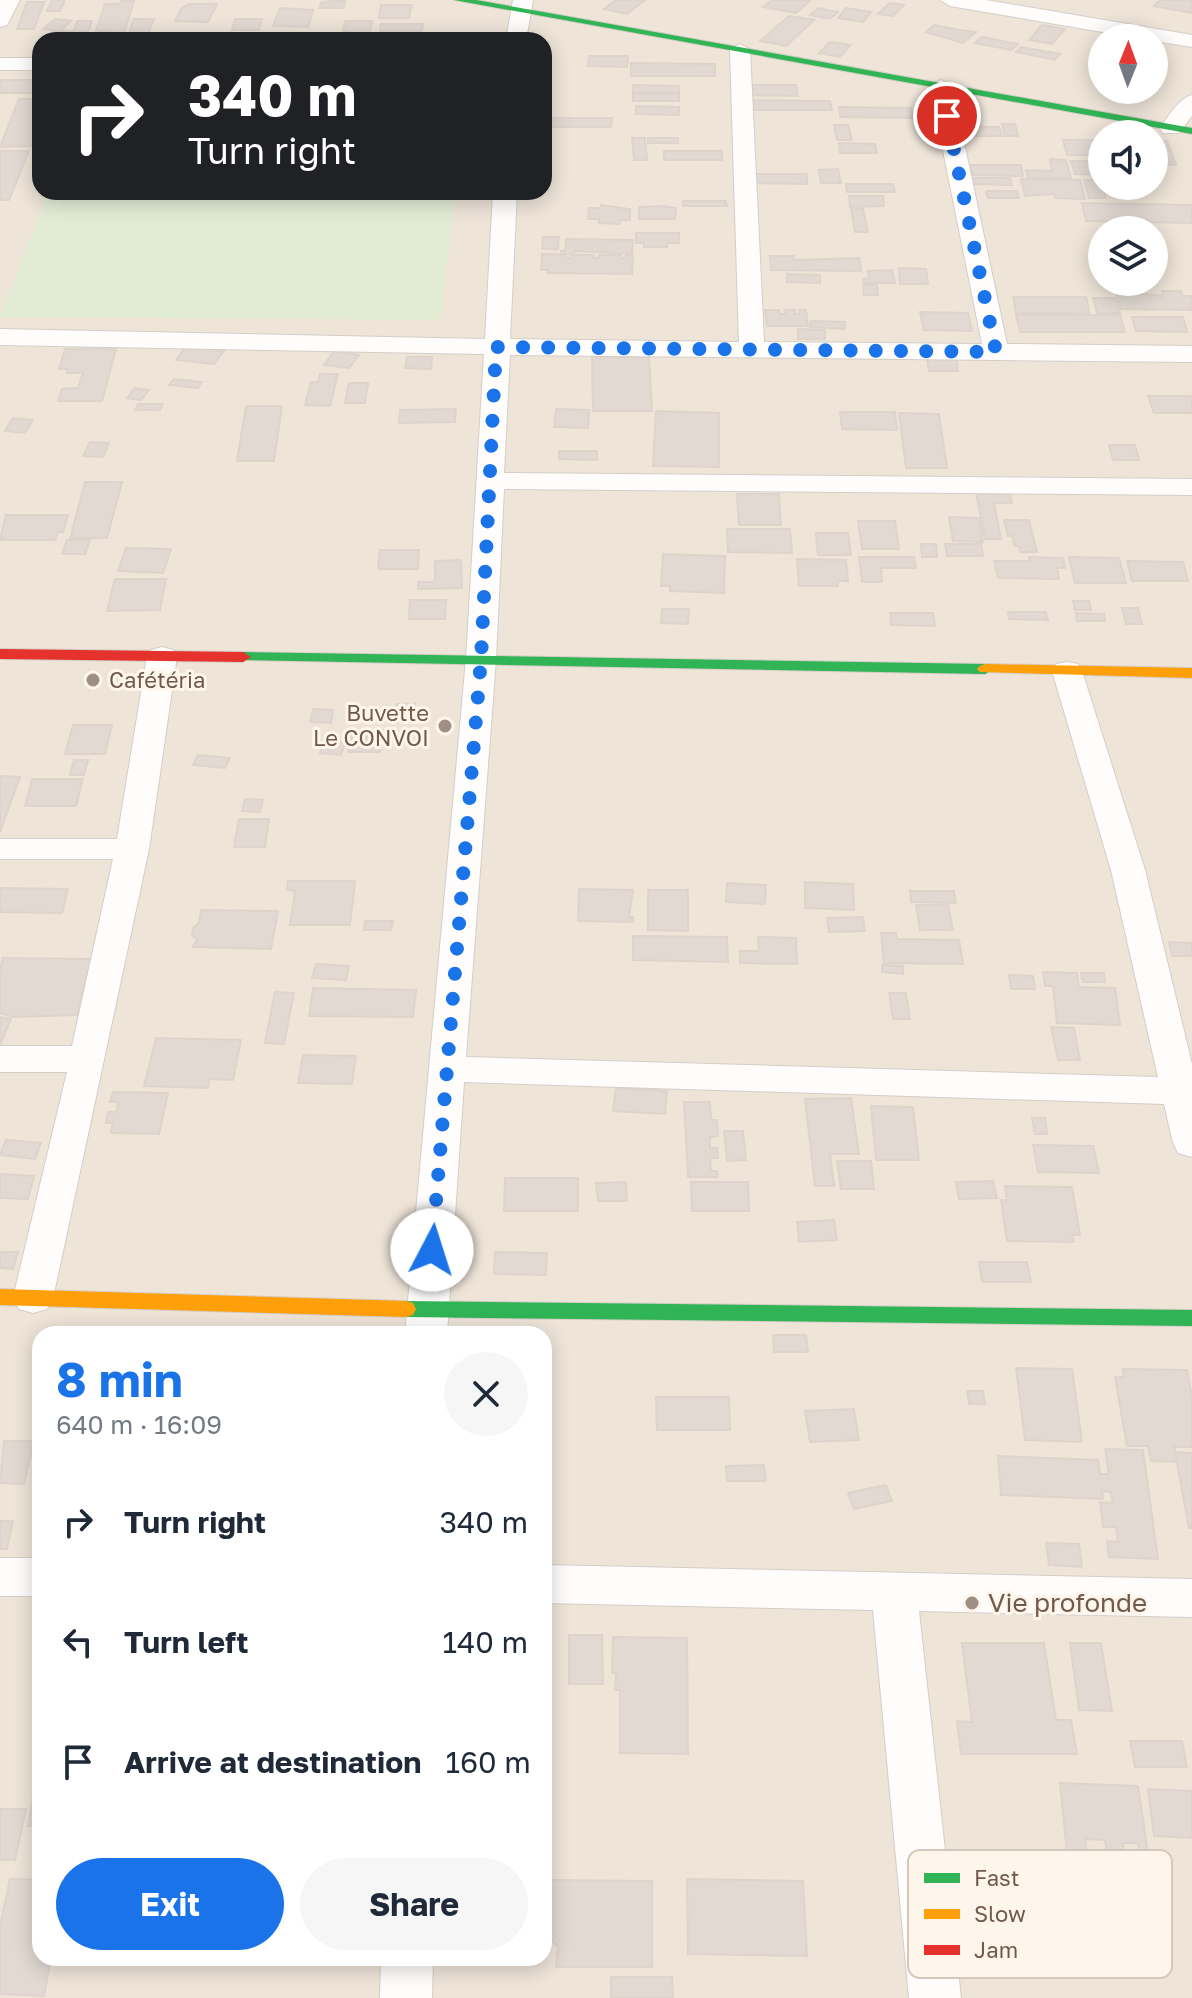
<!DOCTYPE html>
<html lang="en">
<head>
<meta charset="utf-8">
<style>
	body { margin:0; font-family:"Golos Text",sans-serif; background:#f6f6f7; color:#1f2937; height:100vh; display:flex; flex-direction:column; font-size:30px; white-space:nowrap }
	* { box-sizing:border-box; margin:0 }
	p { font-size:26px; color:#747a83 }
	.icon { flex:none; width:44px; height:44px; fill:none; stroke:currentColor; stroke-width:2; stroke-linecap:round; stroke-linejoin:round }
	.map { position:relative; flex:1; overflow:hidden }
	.panel { position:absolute; left:32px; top:1326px; width:520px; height:640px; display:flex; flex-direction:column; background:#fff; border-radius:24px; box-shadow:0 4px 20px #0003 }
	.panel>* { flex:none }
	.hud { position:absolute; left:32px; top:32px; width:520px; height:168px; border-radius:24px; box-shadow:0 4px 20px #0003; background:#202124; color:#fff; overflow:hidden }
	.needle { width:52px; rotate:1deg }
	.buttons { position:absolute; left:1088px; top:24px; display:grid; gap:16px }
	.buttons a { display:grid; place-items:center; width:80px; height:80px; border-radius:50%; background:#fff; box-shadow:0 4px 20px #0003; font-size:40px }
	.pin { position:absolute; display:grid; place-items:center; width:68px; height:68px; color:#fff; margin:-34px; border:4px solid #fff; border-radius:50%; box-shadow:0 2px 8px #0007 }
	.me { position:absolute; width:88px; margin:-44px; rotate:5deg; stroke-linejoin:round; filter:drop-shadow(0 0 6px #0008) }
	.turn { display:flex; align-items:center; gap:28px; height:168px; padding:0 24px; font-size:36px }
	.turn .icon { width:104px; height:104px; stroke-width:2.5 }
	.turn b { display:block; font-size:56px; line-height:68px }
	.round { display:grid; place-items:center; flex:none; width:84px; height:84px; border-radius:42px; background:#f6f6f7 }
	.head { display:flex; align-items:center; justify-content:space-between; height:136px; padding:0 24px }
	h1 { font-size:48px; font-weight:700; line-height:60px; color:#1a73e8 }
	.cta { display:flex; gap:16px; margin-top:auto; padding:16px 24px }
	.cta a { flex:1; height:92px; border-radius:48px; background:#1a73e8; color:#fff; font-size:32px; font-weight:700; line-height:92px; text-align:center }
	.cta a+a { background:#f6f6f7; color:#1f2937 }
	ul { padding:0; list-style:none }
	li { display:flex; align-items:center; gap:24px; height:120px; padding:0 24px }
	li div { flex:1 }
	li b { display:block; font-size:30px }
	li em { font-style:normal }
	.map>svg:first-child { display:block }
</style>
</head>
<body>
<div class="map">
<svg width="1192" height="1998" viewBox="0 0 1192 1998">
	<rect width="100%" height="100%" fill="#f5f1ea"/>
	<!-- residential -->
	<path fill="#eee4d8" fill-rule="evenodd" d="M0 0H1192V1998H0ZM1102 38H1154V90H1102ZM40 40H544V192H40ZM1102 134H1154V186H1102ZM1102 230H1154V282H1102ZM40 1334H544V1958H40Z"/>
	<!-- green -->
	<path fill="#e2ecd5" d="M48 192H456L440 320 0 317Z"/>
	<!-- building -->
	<g fill="#e1d9d2" stroke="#ded4cc" stroke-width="2">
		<path d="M52 0H65L60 11H47Z"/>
		<path d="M616 0H645L627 14 604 9Z"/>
		<path d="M772 0H811L796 13 763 7Z"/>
		<path d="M1160 0H1192V13L1154 6Z"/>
		<path d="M121 1H134L124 34H163L161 40H113L116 31H96L105 4H120Z"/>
		<path d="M331 1H345L344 8H320L321 3Z"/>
		<path d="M27 2H44L34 29H17Z"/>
		<path d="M890 3 904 5 893 16 878 14Z"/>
		<path d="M189 4H217L208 22 175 21 181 9Z"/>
		<path d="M381 5H412L409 18H379Z"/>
		<path d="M280 8 313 10 308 27 273 26Z"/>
		<path d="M818 8 838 12 830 19 810 15Z"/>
		<path d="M846 8 871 12 863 22 838 18Z"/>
		<path d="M789 16 814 20 786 46 760 41Z"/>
		<path d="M55 19 71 21 60 31 43 29Z"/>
		<path d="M134 19H154L148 33H129Z"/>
		<path d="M235 19H262L259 30H232Z"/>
		<path d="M77 21H92L88 32H79L78 35H54L55 31H74Z"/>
		<path d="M345 21H372L370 31 373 35 343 31Z"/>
		<path d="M381 24H423L422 32 380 31Z"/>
		<path d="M934 25 960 30 976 32 963 43 926 32Z"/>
		<path d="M1042 25 1065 29 1052 44 1029 40Z"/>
		<path d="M323 34H347L345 40H321Z"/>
		<path d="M982 37 1018 44 1011 50 975 43Z"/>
		<path d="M830 42 851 45 840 57 819 53Z"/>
		<path d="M1021 47 1060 54 1055 60 1016 52Z"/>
		<path d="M589 56H628L627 67 588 66Z"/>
		<path d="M631 63 715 64V76H631Z"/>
		<rect x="0" y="80" width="40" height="13"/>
		<path d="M633 85 679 86V92H633Z"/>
		<path d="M742 85H796L798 96 743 95Z"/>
		<rect x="633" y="94" width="46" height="7"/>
		<path d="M19 99H40V124L31 146 0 147Z"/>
		<path d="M743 100 830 101 832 110H744Z"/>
		<path d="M636 106 679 107V115L636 114Z"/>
		<path d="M839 107 911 108 913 118 840 117Z"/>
		<path d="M549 118H612L611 127H549Z"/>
		<path d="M1002 124H1015L1018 136H1005Z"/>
		<path d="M834 125H848L852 140H837Z"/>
		<path d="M966 127H999L1002 136H969Z"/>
		<path d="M632 138H645L647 160H634Z"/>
		<rect x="648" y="138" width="30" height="5"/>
		<path d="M1063 140H1102V155H1067Z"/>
		<path d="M1154 141H1167L1176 165H1164L1161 158H1156Z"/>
		<path d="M839 143 875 144 877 153H840Z"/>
		<path d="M0 151H29L9 200H0Z"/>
		<rect x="664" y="151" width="58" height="9"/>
		<path d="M1050 159 1066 160 1071 178H1028L1026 170 1052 171Z"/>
		<path d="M1071 161H1101L1102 175 1075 174Z"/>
		<path d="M970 165H1021L1023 176 973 175Z"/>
		<path d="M838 169 841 183H821L819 170Z"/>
		<path d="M754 174H807V184L754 183Z"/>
		<path d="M968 178H1010L1012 185 969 184Z"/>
		<path d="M1021 179 1080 180 1085 199 1055 198 1054 194 1025 196Z"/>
		<path d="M1084 180H1101L1106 198H1089Z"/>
		<path d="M846 184H893L895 192H847Z"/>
		<path d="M986 191H1017L1019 198H988Z"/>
		<path d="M849 196H883L884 206 850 207Z"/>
		<path d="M683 201H726L727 206H683Z"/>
		<path d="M1082 203 1192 205V223L1086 221Z"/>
		<path d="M601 205 630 209V220H621L620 224 599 223V219H588L589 208H601Z"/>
		<path d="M663 206 676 208 675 219H639V207Z"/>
		<path d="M851 209H863L868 232H855Z"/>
		<path d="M636 233H679V243H667V247H644V243H636Z"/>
		<path d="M543 237H559L558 249H542Z"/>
		<path d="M566 239 633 240 632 254 575 251 574 254H561V251H565Z"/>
		<path d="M542 254 566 255 565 258H571V255H594V258H599V255H621V258H626V255H633L632 274 548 273V270H541Z"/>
		<path d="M770 256H794V260L859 258 861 271 771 270Z"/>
		<path d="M899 268 926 269 928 284H900Z"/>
		<path d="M892 270 895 283H864L863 279 869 278 868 271Z"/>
		<path d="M787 274 820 275V283L787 282Z"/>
		<path d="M863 285H877L878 295H864Z"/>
		<path d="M1162 291H1181L1182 296H1192V310L1121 309 1117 295 1122 296 1121 292 1163 296Z"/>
		<path d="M1013 297H1086L1090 314 1016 313Z"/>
		<path d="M1093 298H1115L1120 313H1097Z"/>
		<path d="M765 310H779L780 314H785V310H795V314H799V310H806L808 326H767Z"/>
		<path d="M920 312 968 313 972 331 924 330Z"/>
		<path d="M1016 315H1120L1125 332H1020Z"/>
		<path d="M1132 317H1183L1187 332 1136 331Z"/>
		<path d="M811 321 845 322 844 329 810 327Z"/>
		<path d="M798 329 825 330V339H798Z"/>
		<path d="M186 346 224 351 214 364 176 360Z"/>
		<path d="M65 349H116L102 401H58L62 389 78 388 83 373H67L68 369H59Z"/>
		<path d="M334 351 359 355 349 368 324 365Z"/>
		<path d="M407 357H432L431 369 405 368Z"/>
		<path d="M592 357H649L652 411H593Z"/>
		<path d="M927 359H957L958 371H929Z"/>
		<path d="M320 374H338L330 406 305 405 311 382H318Z"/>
		<path d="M174 379 202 382 198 388 169 385Z"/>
		<path d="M349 383H368L365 403H345Z"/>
		<path d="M135 388 149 390 141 400 127 398Z"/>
		<path d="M1148 396H1192V413H1154Z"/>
		<path d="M138 404H163L160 410H135Z"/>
		<path d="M246 406H282L274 461H237Z"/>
		<path d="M456 409 455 422 399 423 400 410Z"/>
		<path d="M556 409 589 410 588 428 554 427Z"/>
		<path d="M656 411 719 413V467L653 466Z"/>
		<path d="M840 412H895L897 430 842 429Z"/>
		<path d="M899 413 939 414 947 468H906Z"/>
		<path d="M13 418 33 420 25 433 5 431Z"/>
		<path d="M90 442 109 443 103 457 83 456Z"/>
		<path d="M1109 445H1135L1139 460H1113Z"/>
		<path d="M559 451H597V460L559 459Z"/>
		<path d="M85 482H122L107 538 70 539Z"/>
		<path d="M976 493 1010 494 1012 503H994L1001 539H985Z"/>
		<path d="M737 494H779L781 525H739Z"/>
		<path d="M6 515H68L63 532H58L55 540H0Z"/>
		<path d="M949 517 979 518 983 542 953 541Z"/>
		<path d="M1004 520H1029L1037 552H1020L1019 546H1014L1012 536H1008Z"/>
		<path d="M858 521H895L899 549H862Z"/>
		<path d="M727 529H790L792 553 728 552Z"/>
		<path d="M816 533H848L851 555H818Z"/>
		<path d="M67 540H90L85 554H62Z"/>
		<path d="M921 544H936L937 557H922Z"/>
		<path d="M945 544H981L983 556H947Z"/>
		<path d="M126 548 171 549 163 573 118 571Z"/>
		<path d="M380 550H419L418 569H378Z"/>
		<path d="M663 554 725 556 724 593 670 591V586H661Z"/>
		<path d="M859 557H914L916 568H881L882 582H862Z"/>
		<path d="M1029 557 1063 558 1065 568H1057L1059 579 998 578 994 561H1030Z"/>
		<path d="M1069 557 1119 558 1126 583H1075Z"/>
		<path d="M797 559 846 560 848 581H838V586H799Z"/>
		<path d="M461 560 462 588 418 589V582H435V561Z"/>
		<path d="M1127 561 1183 562 1188 581H1132Z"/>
		<path d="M115 579H166L160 610 107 611Z"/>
		<path d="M410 600H446L445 619H409Z"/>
		<path d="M1073 601H1089L1091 610H1075Z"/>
		<path d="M1122 608H1138L1142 624H1126Z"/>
		<path d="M662 609H689L688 624 661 623Z"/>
		<path d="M1008 612H1046L1048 620 1009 619Z"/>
		<path d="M890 613H933L935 626 891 625Z"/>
		<path d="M1076 613 1104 614 1105 621H1077Z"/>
		<path d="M396 704H415L414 712 395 711Z"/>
		<path d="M313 709 333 710 331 723 310 722Z"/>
		<path d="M73 725H112L105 754H65Z"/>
		<path d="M351 734H382L380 752H348Z"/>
		<path d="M324 741 345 743 341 755 320 753Z"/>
		<path d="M198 755 230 758 225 768 193 765Z"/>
		<path d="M74 760H88L84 775H70Z"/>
		<path d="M0 776 20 777 0 832Z"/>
		<path d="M32 779H83L76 806H25Z"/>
		<path d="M245 799 263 800 260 812 242 811Z"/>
		<path d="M239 819H269L265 847H234Z"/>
		<path d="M288 881H355L350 925H290L295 891 287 890Z"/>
		<path d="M805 882 853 884 854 910 805 908Z"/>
		<path d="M727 883 766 885 765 904 726 902Z"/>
		<path d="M0 888 68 889 62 913 0 912Z"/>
		<path d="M579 889 633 890 629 917H633V922L578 921Z"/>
		<path d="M648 890H688V931L648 930Z"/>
		<path d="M910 891H954L956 903 911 902Z"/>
		<path d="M916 905H948L953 930H920Z"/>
		<path d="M201 910 278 911 271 949 193 947 197 939 192 936 193 928 199 923Z"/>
		<path d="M863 917 865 931 829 932 827 918Z"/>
		<path d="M365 921H393L391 930H364Z"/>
		<path d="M881 933H896L897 939 959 940 963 964 884 963Z"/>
		<path d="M633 936 727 937 728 962 633 960Z"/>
		<path d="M758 937 796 938 797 964 740 963V951H759Z"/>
		<path d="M1169 942 1192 943V956H1172Z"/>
		<path d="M3 958 91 959 77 1015 12 1017 0 1013V969Z"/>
		<path d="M316 964 349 966 346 980 312 978Z"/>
		<path d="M882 965 903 966V974L882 972Z"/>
		<path d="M1043 972 1077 973 1079 987 1115 988 1120 1025 1057 1023 1053 986H1045Z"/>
		<path d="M1081 973H1104L1105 982H1083Z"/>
		<path d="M1009 975 1033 976 1035 989H1011Z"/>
		<path d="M313 988 416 990 413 1017 309 1016Z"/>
		<path d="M275 992 294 993 284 1044 265 1043Z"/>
		<path d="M889 993H906L910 1019H893Z"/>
		<path d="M0 1017 11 1019 0 1045Z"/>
		<path d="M1051 1027 1074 1028 1080 1060H1058Z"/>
		<path d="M156 1038 241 1040 233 1080 209 1079 208 1088 144 1086Z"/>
		<path d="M303 1055 356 1056 352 1084 298 1083Z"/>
		<path d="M616 1088 667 1091 665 1114 613 1111Z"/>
		<path d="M113 1092 168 1093 159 1134 111 1133 113 1123H106L108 1112H116L118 1102H110Z"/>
		<path d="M851 1098 859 1154H830L834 1186H815L805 1099Z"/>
		<path d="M684 1102H710L711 1120H717L718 1136 710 1137V1148H717L718 1158H710L711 1171H717L718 1177H688Z"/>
		<path d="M871 1106 913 1107 919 1160H876Z"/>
		<path d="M1032 1118H1045L1047 1134H1035Z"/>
		<path d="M724 1131H743L746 1160 727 1161Z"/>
		<path d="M6 1140 41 1143 35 1159 0 1155Z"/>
		<path d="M1033 1145 1093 1146 1099 1173 1038 1172Z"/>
		<path d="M837 1161H871L874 1189H841Z"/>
		<path d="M0 1174 34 1176 28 1199 0 1198Z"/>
		<path d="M505 1178H578V1211H504Z"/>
		<path d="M993 1181 997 1198 959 1199 956 1182Z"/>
		<path d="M626 1182 627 1201H598L596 1183Z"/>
		<path d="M691 1182H748L749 1211H692Z"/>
		<path d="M1005 1186 1072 1187 1080 1235H1072L1074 1242 1007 1241 1001 1200H1007Z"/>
		<path d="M834 1220 837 1240 799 1242 797 1222Z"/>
		<path d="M0 1252H18L13 1269 0 1268Z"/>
		<path d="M495 1252 547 1253 546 1275 494 1274Z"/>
		<path d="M979 1262H1027L1031 1282H982Z"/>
		<path d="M773 1335H806L808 1352H774Z"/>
		<path d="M1016 1368 1072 1369 1082 1442 1025 1440Z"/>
		<path d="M1123 1369 1187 1370 1192 1396V1447H1174L1177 1462 1151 1461 1148 1446H1127L1115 1377H1124Z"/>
		<path d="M967 1391H983L985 1404H969Z"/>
		<path d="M656 1397H729L730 1430H657Z"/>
		<path d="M854 1409 859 1440 810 1442 805 1411Z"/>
		<path d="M4 1441H34L24 1484 0 1483Z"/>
		<path d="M1105 1449 1143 1450 1158 1559 1109 1557 1107 1541 1118 1542 1116 1527H1103L1100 1502 1112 1503 1111 1492 1102 1491 1103 1499 1001 1495 998 1456 1098 1460 1100 1474H1109Z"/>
		<path d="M1175 1452 1192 1453V1528H1189Z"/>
		<path d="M764 1465 766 1481H727L726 1466Z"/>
		<path d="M886 1485 892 1501 854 1509 848 1493Z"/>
		<path d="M0 1521H13L7 1549H0Z"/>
		<path d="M1046 1543 1079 1544 1082 1567 1049 1565Z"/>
		<path d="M569 1635H602L603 1684H569Z"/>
		<path d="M613 1637 687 1638 688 1754 620 1753V1690H615L616 1673H612Z"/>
		<path d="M962 1643H1044L1056 1720H1071L1077 1754H961L957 1721 972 1722Z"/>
		<path d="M1070 1643H1101L1112 1711 1079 1710Z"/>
		<path d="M1130 1741H1182L1187 1767H1135Z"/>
		<path d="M1060 1783 1138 1786 1148 1854H1140L1138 1843H1123L1124 1854H1107L1105 1840 1085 1839 1087 1853 1067 1852Z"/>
		<path d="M1148 1789 1192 1791V1838L1154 1836Z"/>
		<path d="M34 1792H40V1826H28Z"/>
		<path d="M0 1809H26L15 1860H0Z"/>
		<path d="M10 1879 40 1880V1958H51L44 1996 0 1994V1926Z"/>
		<path d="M687 1879 803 1881 807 1956 688 1954Z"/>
		<path d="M549 1880 652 1881V1967H556L558 1947 544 1931V1894Z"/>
		<path d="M611 1977H672L673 1998H611Z"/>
	</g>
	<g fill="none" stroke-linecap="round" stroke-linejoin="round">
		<!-- street casing -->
		<g stroke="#d4cec8" stroke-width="2">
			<g id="street">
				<path d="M0 0H20L7 25 0 27Z"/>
				<path d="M513 0H533L526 40H506Z"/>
				<path d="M940 0H986L1192 35V47L1154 41V38H1138L950 6Z"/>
				<path d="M740 44 750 50 764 342 982 344 930 86 941 80 952 86 1007 344 1192 346V362L510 355 504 473 1192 479V495L504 489 496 659 466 1057 1158 1077 1111 870 1052 671 1056 664 1067 662 1078 664 1082 671 1145 870 1192 1064V1157L1178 1153 1173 1143 1164 1104 464 1082 447 1334H405L466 659 484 354 0 345V329L485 339 493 192H517L510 339 739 342 730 50Z"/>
				<rect x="0" y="58" width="40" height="12"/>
				<path d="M1192 95V116L1179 133H1163L1160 128C1168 117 1178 99 1192 95Z"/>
				<path d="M162 647 173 650 177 656 149 849 53 1298 47 1309 33 1313 19 1309 13 1298 67 1072H0V1046H72L113 859H0V839H117L147 656 151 650Z"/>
				<rect x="0" y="1558" width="40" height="38"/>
				<path d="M544 1565 1192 1579V1617L919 1611 961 1998H909L873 1610 544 1603Z"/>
				<path d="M381 1958H433L432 1998H380Z"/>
			</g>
		</g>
		<!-- fast casing -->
		<g stroke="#d5cec6" stroke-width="2">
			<g id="fast">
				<path d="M454 0H476L1192 128V134Z"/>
				<path d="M243 652 985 664 993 669 985 674 238 660 235 657Z"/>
				<path d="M406 1301 1192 1310V1326L406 1317 399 1315 396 1309 399 1303Z"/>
			</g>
		</g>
		<!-- slow casing -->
		<g stroke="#d5cec6" stroke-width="2">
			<g id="slow">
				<path d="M985 664 1192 668V678L980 672 977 669 980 666Z"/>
				<path d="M0 1289 406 1301 413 1303 416 1309 413 1315 406 1317 0 1305Z"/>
			</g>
		</g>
		<!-- jam casing -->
		<g stroke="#d5cec6" stroke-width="2">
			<path id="jam" d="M0 649 243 652 251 657 243 662 0 659Z"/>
		</g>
		<!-- street -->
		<use href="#street" fill="#fefdfc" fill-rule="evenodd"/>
		<!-- fast -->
		<use href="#fast" fill="#30b455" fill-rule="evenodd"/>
		<!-- slow -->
		<use href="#slow" fill="#ff9f0a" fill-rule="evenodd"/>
		<!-- jam -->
		<use href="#jam" fill="#e5322d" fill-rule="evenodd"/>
	</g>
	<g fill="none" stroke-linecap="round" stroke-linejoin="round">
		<!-- route -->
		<path stroke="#1a73e8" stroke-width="14" stroke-dasharray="0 25.2" d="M432 1250 481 659 496 347 996 352 947 116"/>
	</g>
	<!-- markers -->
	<g fill="#9f8e83" stroke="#fef6eb" stroke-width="3">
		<circle cx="93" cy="680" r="8"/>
		<circle cx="445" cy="726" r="8"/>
		<circle cx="972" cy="1603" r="8"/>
	</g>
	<g text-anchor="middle" stroke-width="6" stroke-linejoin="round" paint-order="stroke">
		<!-- poi labels -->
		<g font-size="22" fill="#71594c" stroke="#fef6eb" text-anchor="start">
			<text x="109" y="688">Cafétéria</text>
			<text x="429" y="721" text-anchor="end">Buvette<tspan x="429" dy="25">Le CONVOI</tspan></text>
		</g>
		<!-- near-poi labels -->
		<g font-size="26" fill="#71594c" stroke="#fef6eb" text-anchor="start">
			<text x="988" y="1612">Vie profonde</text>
		</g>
	</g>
	<!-- legend -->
	<rect x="908" y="1850" width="264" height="128" rx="12" fill="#fef6eb" stroke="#d4c7bb" stroke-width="2"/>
	<rect x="924" y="1873" width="36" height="10" fill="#30b455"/>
	<rect x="924" y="1909" width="36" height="10" fill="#ff9f0a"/>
	<rect x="924" y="1945" width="36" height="10" fill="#e5322d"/>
	<g font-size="22" fill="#71594c">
		<text x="974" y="1886">Fast</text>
		<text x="974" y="1922">Slow</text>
		<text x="974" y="1958">Jam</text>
	</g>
</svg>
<div class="buttons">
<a><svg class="needle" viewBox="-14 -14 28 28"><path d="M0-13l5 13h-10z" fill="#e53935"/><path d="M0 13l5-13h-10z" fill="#747a83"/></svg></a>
<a><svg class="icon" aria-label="sound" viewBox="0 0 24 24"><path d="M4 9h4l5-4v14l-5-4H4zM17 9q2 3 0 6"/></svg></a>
<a><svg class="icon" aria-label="layers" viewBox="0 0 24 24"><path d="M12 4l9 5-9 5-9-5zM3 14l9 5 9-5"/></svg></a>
</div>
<div class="pin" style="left:947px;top:116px;background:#d93025"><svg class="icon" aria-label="arrive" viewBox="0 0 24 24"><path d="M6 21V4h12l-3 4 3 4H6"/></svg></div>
<svg class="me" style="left:432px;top:1250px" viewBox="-20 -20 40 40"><circle r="19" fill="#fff"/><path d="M0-13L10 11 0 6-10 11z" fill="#1a73e8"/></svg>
<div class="hud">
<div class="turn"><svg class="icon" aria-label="right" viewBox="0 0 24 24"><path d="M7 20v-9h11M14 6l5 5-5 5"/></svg><div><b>340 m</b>Turn right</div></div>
</div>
<section class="panel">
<div class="head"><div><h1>8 min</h1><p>640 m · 16:09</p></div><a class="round"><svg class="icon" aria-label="close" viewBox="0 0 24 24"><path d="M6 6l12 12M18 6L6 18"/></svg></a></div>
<ul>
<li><svg class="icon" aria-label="right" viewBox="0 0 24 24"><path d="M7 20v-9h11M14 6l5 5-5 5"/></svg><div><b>Turn right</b></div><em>340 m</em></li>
<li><svg class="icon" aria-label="left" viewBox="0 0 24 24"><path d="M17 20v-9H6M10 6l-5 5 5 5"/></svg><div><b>Turn left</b></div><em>140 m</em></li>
<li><svg class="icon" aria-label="arrive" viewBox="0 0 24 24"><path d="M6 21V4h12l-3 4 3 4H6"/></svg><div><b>Arrive at destination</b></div><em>160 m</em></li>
</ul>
<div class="cta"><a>Exit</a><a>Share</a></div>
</section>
</div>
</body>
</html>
